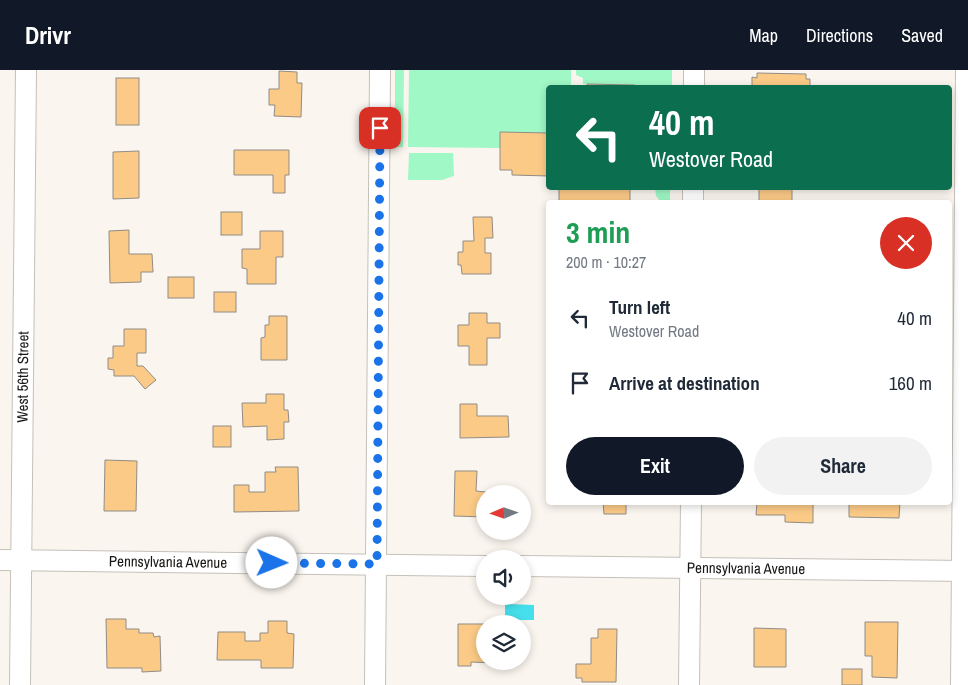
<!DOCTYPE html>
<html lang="en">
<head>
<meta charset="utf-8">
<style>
	body { margin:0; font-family:"Archivo Narrow",sans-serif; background:#f2f2f3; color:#1f2937; height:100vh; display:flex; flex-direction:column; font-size:19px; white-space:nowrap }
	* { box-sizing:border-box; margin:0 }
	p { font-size:16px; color:#747a83 }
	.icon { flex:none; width:28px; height:28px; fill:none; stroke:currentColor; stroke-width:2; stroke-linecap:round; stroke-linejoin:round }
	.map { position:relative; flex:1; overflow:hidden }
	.side { position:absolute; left:546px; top:130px; width:406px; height:305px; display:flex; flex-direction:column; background:#fff; border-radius:5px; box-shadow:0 2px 8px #0003 }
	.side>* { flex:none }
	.hud { position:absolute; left:546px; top:15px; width:406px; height:105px; border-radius:5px; box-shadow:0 2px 8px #0003; background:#0b6e4f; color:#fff; overflow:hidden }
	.needle { width:32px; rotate:268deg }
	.buttons { position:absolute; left:476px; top:415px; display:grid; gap:10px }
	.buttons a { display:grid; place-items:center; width:55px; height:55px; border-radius:50%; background:#fff; box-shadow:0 2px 8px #0003; font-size:25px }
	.pin { position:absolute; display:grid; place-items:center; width:42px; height:42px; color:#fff; margin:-21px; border-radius:10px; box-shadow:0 2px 8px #0006 }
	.me { position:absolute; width:55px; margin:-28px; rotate:91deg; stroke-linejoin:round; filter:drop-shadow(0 0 4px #0008) }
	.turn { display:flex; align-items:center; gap:18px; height:105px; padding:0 20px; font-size:22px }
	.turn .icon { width:65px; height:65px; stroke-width:2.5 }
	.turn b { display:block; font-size:35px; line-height:42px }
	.round { display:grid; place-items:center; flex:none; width:52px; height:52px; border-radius:26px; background:#f2f2f3 }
	.overview { display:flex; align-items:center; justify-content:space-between; height:85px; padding:0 20px }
	h1 { font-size:30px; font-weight:700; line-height:38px; color:#1e9e55 }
	.primary-button { display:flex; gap:10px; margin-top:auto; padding:10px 20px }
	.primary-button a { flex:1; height:58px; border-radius:30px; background:#111827; color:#fff; font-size:20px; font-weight:700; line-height:58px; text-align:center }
	.primary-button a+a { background:#f2f2f3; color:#1f2937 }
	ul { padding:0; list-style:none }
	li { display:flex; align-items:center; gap:15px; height:65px; padding:0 20px }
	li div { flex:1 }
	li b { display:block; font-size:19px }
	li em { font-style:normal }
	header { display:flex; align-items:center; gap:30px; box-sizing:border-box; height:70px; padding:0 25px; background:#111827; color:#fff }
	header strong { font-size:24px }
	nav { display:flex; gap:28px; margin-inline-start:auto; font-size:18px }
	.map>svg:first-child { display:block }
</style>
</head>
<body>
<header>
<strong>Drivr</strong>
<nav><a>Map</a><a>Directions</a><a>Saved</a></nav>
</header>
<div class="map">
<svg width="968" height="615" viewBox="0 0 968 615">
	<rect width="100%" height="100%" fill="#faf5ee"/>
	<!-- green -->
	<g fill="#9ff8c5">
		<path d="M395 0H404L403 77H395Z"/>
		<path d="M409 0H571V17L549 18V63L501 62 500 78 408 77Z"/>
		<path d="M576 0H672V17L635 18V15L583 14V8L576 5Z"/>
		<path d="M409 83H453L454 106 442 110H408Z"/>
		<path d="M655 118H670V132H661L656 126Z"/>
	</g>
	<!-- water -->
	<path fill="#45e0eb" d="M505 534 534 535V550H505Z"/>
	<!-- building -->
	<g fill="#fbca87" stroke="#918c86">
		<path d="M279 1 297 2V13H302L301 47 274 46 275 35H269V19H279Z"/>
		<path d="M757 3 806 4V9H810V18H752V7L757 8Z"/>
		<rect x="116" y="8" width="23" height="47"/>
		<path d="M587 14 635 15V18H587Z"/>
		<path d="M500 62 549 63V106L512 105V100H500Z"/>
		<path d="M234 80H289V105H285V123H273V105H234Z"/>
		<path d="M139 81V128L113 129V82Z"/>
		<rect x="559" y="118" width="71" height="14"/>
		<rect x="759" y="118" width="33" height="14"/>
		<rect x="221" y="142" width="21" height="23"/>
		<path d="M473 147H492L493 168H485V183H491V204H462L461 195H458V182H463V171H474Z"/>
		<path d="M129 160V184H152L153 202H141V212L110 213 109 161Z"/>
		<path d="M260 161H283V187H276V214H247V199L242 198V179H260Z"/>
		<rect x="168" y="207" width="26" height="21"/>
		<rect x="214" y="222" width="22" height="20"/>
		<path d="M469 243H487V253H500V268H487V295H469V276H458V255H469Z"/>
		<path d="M269 246H287V290H261V268L265 267V255H269Z"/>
		<path d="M124 259H146V283H137V296H143L156 310 145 319 134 306H114V300L108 299V288H113V276H124Z"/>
		<path d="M266 324H284V340H288L289 352H284V369L267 370V356L243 357 242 333H266Z"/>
		<path d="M460 334H477V346H508L509 367 460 368Z"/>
		<rect x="213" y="356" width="18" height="21"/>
		<path d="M105 390 137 391 136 441H104Z"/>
		<path d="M275 397H298L299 441 234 442V415H249V422H265V402H276Z"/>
		<path d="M455 401H477L476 421 486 422 485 447 454 446Z"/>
		<path d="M603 432H626V444H604Z"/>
		<path d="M757 432H813V453L785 452V445H756Z"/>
		<path d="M849 432H900L899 448 849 447Z"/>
		<path d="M106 549H126V559H139V563H153L154 567 160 566 161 601 142 602V598H107Z"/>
		<path d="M268 551H287V563L294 564 293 598H261V590H217L218 562H245V571H260V563H268Z"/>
		<path d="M865 552H898L897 608 872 607V586H865Z"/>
		<path d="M458 554H485V591H494V593L471 592V596H458Z"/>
		<path d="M754 558 786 559V597H754Z"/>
		<path d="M598 559H617L616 612H582V608H576V594H591V568H598Z"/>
		<rect x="842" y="599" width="20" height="16"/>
	</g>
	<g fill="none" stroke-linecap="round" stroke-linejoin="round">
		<!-- minor casing -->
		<g stroke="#c5c0b9" stroke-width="22">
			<g id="minor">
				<path d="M694 18V0"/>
				<path d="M693 132V118"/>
				<path id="s1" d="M0 490 485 496"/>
				<path id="s2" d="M522 496 968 501"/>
				<path id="s3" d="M20 615 26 0"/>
				<path d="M375 615 380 0"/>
				<path d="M689 615 691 432"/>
				<path d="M961 615 966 0"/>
			</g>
		</g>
		<!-- minor -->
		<use href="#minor" stroke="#fff" stroke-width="20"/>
	</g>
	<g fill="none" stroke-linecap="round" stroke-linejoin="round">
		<!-- route -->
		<path stroke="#1a73e8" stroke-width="9" stroke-dasharray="0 16.2" d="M272 493 377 494 380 58"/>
	</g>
	<g text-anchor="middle" stroke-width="5" stroke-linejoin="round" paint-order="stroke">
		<!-- street labels -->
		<g font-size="15" fill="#191715" stroke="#faf5ee">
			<text dy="5" stroke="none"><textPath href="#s3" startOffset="308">West 56th Street</textPath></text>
			<text dy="5" stroke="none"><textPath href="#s1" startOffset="168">Pennsylvania Avenue</textPath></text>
			<text dy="5" stroke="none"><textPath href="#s2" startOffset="224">Pennsylvania Avenue</textPath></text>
		</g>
	</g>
</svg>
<div class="buttons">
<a><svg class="needle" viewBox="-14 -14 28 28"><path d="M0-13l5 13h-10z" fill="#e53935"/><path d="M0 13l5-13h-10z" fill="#747a83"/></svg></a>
<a><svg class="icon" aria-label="sound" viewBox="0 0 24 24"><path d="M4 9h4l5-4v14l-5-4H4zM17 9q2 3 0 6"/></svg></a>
<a><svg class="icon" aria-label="layers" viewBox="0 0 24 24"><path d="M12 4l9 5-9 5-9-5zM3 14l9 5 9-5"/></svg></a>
</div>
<div class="pin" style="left:380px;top:58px;background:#d93025"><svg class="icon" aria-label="arrive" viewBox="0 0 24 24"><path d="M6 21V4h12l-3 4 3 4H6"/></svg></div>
<svg class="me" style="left:272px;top:493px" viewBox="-20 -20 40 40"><circle r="19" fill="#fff"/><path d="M0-13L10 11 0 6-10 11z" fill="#1a73e8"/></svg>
<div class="hud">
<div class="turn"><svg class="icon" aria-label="left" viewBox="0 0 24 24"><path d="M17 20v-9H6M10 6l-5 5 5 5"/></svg><div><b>40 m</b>Westover Road</div></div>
</div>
<section class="side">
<div class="overview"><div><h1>3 min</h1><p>200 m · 10:27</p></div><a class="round" style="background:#d93025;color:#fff"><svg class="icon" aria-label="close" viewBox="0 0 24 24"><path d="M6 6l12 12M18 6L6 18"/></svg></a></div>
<ul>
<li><svg class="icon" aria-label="left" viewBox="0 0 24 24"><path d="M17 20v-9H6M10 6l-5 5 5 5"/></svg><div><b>Turn left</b><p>Westover Road</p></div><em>40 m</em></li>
<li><svg class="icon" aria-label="arrive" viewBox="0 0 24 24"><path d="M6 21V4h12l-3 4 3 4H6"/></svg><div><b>Arrive at destination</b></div><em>160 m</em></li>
</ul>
<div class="primary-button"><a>Exit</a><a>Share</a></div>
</section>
</div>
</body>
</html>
